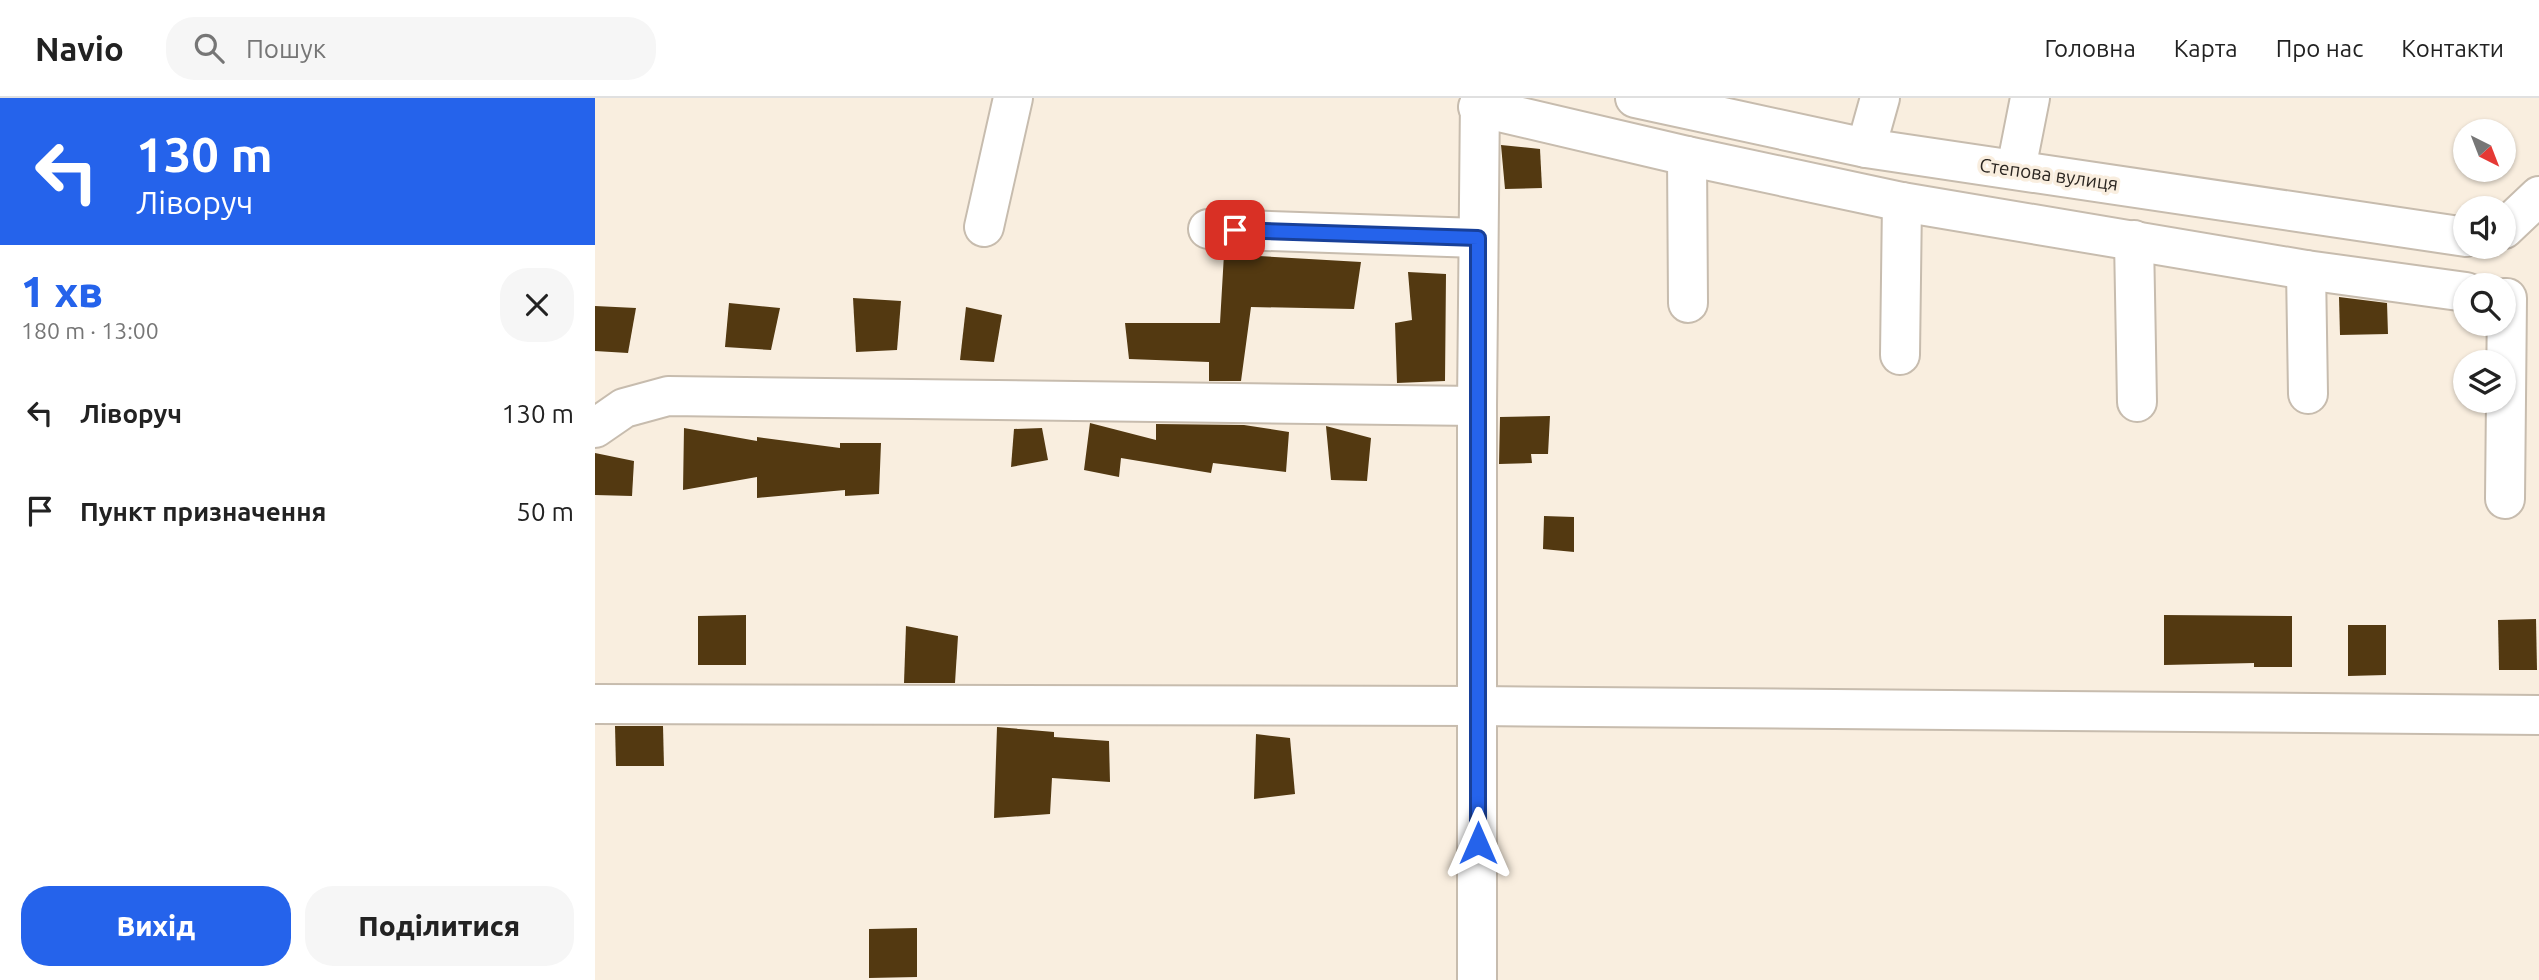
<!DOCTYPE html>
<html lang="uk">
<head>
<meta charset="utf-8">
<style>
	body { margin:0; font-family:Ubuntu,sans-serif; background:#f6f6f6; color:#222; height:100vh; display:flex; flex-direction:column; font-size:26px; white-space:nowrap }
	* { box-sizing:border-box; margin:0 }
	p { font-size:23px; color:#767676 }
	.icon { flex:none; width:38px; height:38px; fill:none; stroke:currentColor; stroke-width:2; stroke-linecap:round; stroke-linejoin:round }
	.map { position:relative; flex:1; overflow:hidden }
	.sheet { display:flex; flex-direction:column; background:#fff; width:595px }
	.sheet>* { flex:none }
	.guide { background:#2563eb; color:#fff; overflow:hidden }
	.needle { width:46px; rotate:138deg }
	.tools { position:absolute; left:1858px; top:21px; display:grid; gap:14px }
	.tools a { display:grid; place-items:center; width:63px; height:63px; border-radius:50%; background:#fff; box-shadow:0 2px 5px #0004; font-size:35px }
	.pin { position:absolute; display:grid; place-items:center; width:60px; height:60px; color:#fff; margin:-30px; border-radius:14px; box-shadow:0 4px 10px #0006 }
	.me { position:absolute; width:77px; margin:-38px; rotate:0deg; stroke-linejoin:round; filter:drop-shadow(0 0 5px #0008) }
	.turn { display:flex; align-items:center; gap:24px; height:147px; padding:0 21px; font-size:32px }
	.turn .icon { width:91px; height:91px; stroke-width:2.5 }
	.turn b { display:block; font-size:49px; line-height:60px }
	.round { display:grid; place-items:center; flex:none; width:74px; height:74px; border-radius:28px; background:#f6f6f6 }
	.overview { display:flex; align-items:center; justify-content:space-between; height:119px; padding:0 21px }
	h1 { font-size:42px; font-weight:800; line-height:52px; color:#2563eb }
	.button { display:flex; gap:14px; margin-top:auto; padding:14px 21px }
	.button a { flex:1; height:80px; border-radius:28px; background:#2563eb; color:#fff; font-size:28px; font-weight:800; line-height:80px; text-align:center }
	.button a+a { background:#f6f6f6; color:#222 }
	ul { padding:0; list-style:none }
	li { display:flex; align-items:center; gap:21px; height:98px; padding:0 21px }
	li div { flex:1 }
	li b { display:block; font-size:26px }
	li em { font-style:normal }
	header { display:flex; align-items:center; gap:42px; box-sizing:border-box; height:98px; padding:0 35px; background:#fff; border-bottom:2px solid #e0e0e0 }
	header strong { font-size:33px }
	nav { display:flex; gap:38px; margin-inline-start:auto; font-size:24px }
	.search { width:490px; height:63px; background:#f6f6f6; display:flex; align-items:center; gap:18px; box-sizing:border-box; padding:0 24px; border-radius:28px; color:#767676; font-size:26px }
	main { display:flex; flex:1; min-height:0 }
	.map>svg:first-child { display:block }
</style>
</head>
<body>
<header>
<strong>Navio</strong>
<div class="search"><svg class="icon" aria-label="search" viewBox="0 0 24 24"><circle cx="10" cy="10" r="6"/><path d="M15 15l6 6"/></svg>Пошук</div>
<nav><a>Головна</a><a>Карта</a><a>Про нас</a><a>Контакти</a></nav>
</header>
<main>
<section class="sheet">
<div class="guide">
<div class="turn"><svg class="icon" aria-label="left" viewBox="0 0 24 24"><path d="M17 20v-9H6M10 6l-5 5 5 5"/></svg><div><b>130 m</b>Ліворуч</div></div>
</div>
<div class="overview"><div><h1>1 хв</h1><p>180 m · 13:00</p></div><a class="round"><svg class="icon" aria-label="close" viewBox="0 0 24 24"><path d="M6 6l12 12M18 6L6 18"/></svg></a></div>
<ul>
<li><svg class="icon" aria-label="left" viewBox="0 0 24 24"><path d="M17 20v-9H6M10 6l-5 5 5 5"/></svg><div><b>Ліворуч</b></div><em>130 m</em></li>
<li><svg class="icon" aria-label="arrive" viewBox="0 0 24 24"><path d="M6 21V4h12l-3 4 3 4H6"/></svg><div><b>Пункт призначення</b></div><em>50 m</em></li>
</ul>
<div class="button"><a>Вихід</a><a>Поділитися</a></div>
</section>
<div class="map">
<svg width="1944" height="882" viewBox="0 0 1944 882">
	<rect width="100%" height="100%" fill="#f9eedf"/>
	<!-- building -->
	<g fill="#533911">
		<path d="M906 47 945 51 947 90 910 91Z"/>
		<path d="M629 156 766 164 759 211 656 209 646 283H614V264L534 261 530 225H625Z"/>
		<path d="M813 174 851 176 850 283 802 285 800 225 817 222Z"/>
		<path d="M1744 199 1792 205 1793 236 1745 237Z"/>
		<path d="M258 200 306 203 302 252 261 254Z"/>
		<path d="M134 205 185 210 176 252 130 249Z"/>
		<path d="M0 208 41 210 33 255 0 253Z"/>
		<path d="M371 209 407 217 399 264 365 262Z"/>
		<path d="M955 318 953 356H936L937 365 904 366 905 319Z"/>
		<path d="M495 325 561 342V326L649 327 694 334 691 374 618 365 616 375 526 360 524 379 489 372Z"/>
		<path d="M731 328 776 340 772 383 736 382Z"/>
		<path d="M89 330 162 343V339L245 350V345H286L284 396 250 398V392L162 400V379L88 392Z"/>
		<path d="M447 330 453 362 416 369 419 331Z"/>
		<path d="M0 355 39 363 37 398 0 397Z"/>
		<path d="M949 418 979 419V454L948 451Z"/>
		<path d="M151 517V567H103V518Z"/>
		<path d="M1569 517 1697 518V569H1659V565L1569 567Z"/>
		<path d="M1941 521 1942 572H1904L1903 522Z"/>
		<path d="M1753 527H1791V577L1753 578Z"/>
		<path d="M311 528 363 538 360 585H309Z"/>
		<path d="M20 628H68L69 668H21Z"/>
		<path d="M402 629 459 634V639L514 643 515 684 457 680 455 716 399 720Z"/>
		<path d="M661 636 695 640 700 696 659 701Z"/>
		<path d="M322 830V879L274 880V831Z"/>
	</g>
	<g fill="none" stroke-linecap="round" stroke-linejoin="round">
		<!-- minor casing -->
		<g stroke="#c7bcae" stroke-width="42">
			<g id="minor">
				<path d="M1040 0 1271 50 1871 139"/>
				<path d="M883 9 1092 58 1307 104 1711 172 1871 194"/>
				<path d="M1271 50 1285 0"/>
				<path d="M1092 58 1093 205"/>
				<path d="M1421 71 1435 0"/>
				<path d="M389 129 418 0"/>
				<path d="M613 131 883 140"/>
				<path d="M1909 131 1944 98"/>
				<path d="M1539 142 1542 304"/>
				<path d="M1711 172 1713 296"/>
				<path d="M1909 200H1912L1910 401"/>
				<path d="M1305 257 1307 104"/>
				<path d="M0 330 29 310 73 298 882 308"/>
				<path d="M0 606 883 608 1944 617"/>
				<path d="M882 882V308L885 0"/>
			</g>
		</g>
		<!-- minor -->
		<use href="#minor" stroke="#fff" stroke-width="38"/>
	</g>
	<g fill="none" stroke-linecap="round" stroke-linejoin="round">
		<!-- route casing -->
		<g stroke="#184099" stroke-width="18">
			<path id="route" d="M640 132 883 140V745"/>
		</g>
		<!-- route -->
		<use href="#route" stroke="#2563eb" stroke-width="12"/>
	</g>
	<g text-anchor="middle" stroke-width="7" stroke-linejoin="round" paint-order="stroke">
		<!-- street labels -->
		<g font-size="19" fill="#2b2621" stroke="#f9eedf">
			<text transform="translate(1454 76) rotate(8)" y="7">Степова вулиця</text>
		</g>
	</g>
</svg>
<div class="tools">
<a><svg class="needle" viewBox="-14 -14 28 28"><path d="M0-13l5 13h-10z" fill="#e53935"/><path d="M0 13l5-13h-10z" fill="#767676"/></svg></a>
<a><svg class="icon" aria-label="sound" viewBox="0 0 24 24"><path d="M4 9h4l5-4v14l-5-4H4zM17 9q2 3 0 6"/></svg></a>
<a><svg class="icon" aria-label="search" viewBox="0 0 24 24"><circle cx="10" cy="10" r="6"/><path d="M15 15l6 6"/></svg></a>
<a><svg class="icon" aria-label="layers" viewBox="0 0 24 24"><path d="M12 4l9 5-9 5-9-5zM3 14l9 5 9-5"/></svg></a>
</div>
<div class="pin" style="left:640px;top:132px;background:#d93025"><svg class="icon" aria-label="arrive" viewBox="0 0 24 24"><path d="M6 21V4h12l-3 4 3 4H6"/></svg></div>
<svg class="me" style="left:883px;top:745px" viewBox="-20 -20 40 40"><path d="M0-17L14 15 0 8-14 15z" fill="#2563eb" stroke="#fff" stroke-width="4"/></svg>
</div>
</main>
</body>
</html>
